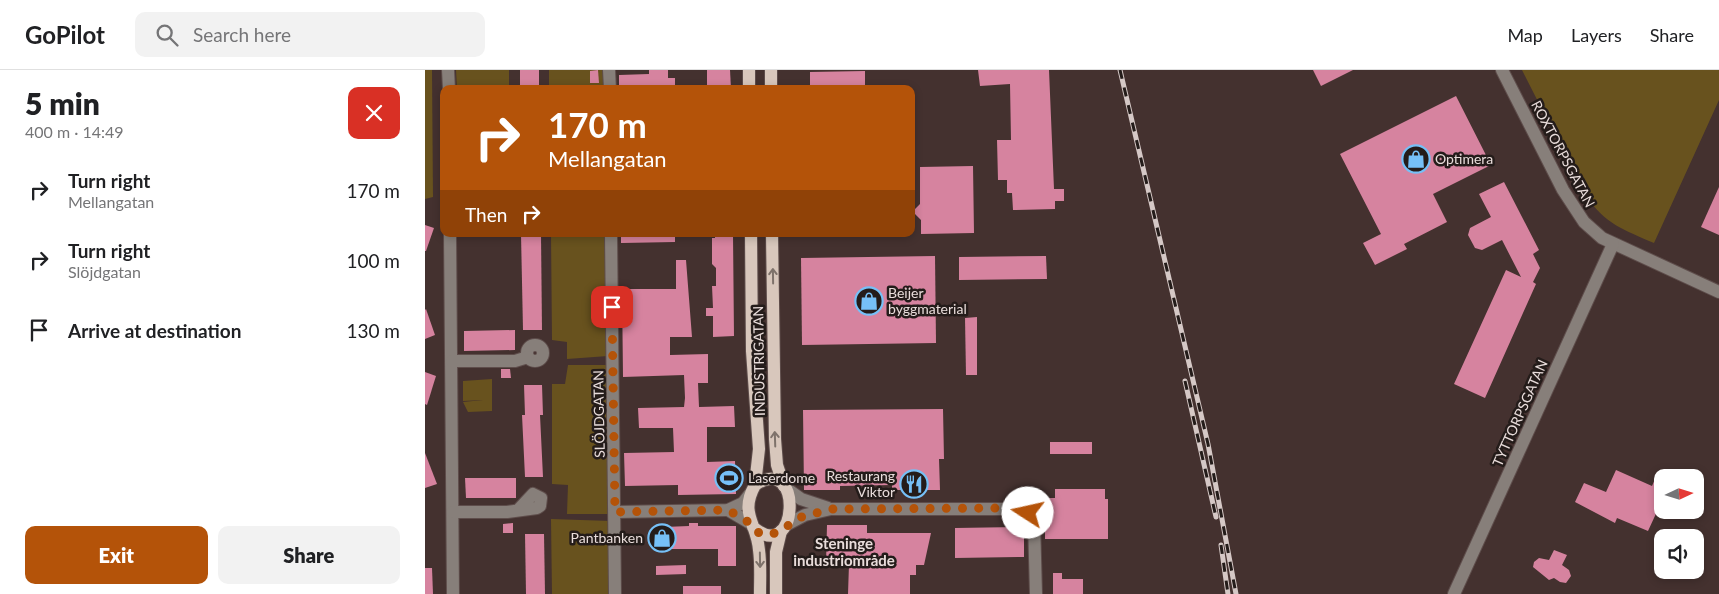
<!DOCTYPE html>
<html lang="en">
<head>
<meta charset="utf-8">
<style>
	body { margin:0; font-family:Lato,sans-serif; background:#f2f2f2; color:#202124; height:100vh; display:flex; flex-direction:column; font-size:19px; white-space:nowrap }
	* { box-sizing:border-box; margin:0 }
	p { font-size:16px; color:#757577 }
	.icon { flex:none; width:28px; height:28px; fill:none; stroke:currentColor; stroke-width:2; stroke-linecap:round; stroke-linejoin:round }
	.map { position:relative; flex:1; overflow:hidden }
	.panel { display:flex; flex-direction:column; background:#fff; width:425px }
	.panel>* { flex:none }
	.guide { position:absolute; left:15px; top:15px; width:475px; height:152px; border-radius:10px; box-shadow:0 2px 8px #0003; background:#b45309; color:#fff; overflow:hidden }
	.needle { width:32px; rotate:86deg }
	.fabs { position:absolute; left:1229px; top:399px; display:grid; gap:10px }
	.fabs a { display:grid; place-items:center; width:50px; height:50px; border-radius:10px; background:#fff; box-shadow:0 2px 8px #0003; font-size:25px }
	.pin { position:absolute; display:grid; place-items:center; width:42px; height:42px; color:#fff; margin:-21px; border-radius:10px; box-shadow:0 2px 8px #0006 }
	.me { position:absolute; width:55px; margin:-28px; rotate:280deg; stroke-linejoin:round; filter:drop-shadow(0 0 4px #0008) }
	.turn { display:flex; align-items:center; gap:18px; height:105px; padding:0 25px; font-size:22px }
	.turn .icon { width:65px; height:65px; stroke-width:2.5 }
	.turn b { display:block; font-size:35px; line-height:42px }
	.then { display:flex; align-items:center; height:48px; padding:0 25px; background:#0003; gap:10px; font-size:19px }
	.round { display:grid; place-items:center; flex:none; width:52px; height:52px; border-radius:10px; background:#f2f2f2 }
	.headline { display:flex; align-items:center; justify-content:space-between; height:85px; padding:0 25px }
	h1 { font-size:30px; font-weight:800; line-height:38px }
	.action { display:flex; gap:10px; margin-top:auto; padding:10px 25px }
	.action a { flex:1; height:58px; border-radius:10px; background:#b45309; color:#fff; font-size:20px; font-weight:800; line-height:58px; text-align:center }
	.action a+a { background:#f2f2f2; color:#202124 }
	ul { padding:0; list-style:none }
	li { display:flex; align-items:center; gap:15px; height:70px; padding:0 25px }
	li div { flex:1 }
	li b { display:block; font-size:19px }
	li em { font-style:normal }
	header { display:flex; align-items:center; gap:30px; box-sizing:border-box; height:70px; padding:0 25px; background:#fff; border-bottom:1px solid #e0e0e0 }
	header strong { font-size:24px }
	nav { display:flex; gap:28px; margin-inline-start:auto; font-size:18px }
	.search { width:350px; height:45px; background:#f2f2f2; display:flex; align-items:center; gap:12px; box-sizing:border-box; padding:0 18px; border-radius:10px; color:#757577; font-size:19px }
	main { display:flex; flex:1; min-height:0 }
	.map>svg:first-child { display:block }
</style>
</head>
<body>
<header>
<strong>GoPilot</strong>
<div class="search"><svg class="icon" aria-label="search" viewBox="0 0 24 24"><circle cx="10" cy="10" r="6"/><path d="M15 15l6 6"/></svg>Search here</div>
<nav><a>Map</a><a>Layers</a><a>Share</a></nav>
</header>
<main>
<section class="panel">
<div class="headline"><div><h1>5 min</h1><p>400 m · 14:49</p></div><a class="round" style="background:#d93025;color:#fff"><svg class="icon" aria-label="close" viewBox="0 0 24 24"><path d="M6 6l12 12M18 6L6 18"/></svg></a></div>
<ul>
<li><svg class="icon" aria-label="right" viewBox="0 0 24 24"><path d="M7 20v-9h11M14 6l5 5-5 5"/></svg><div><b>Turn right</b><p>Mellangatan</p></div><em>170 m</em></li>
<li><svg class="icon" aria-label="right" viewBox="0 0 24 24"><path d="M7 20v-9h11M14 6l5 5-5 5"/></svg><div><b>Turn right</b><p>Slöjdgatan</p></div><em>100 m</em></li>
<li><svg class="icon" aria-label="arrive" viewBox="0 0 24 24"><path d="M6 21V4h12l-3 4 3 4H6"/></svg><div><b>Arrive at destination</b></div><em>130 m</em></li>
</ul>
<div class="action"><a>Exit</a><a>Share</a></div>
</section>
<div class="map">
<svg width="1294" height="524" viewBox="0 0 1294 524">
	<rect width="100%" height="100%" fill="#44312f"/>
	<!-- green -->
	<g fill="#68521e">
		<path d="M0 0H7L8 127 0 129Z"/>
		<path d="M31 0H84V19H32Z"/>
		<rect x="124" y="0" width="57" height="19"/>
		<path d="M1097 0H1294V30L1229 173C1199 160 1180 154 1161 126Z"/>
		<path d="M126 164H183V286L142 289V272L127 270Z"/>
		<path d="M143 295H185L187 444H142L143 415 127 414V314H140Z"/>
		<path d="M67 309V341L43 342 38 332 58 330 38 331V311Z"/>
		<path d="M126 449 186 451V524H127Z"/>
	</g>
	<!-- building -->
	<g fill="#d6839f">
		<rect x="95" y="0" width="19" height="19"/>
		<path d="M173 0 174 13H165V1Z"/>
		<path d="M224 0H243V8H250V19H194V5L224 4Z"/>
		<path d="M282 0H305L306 19H282Z"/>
		<path d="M553 0H624L629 119H639V131H630V139L588 140 587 123H582V110H573L572 70H586L585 14 555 16Z"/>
		<path d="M888 0H928L896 16Z"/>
		<path d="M440 1V17H385V2Z"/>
		<path d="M1031 26 1066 95 1008 124 1022 152 979 174 982 179 950 195 938 173 956 164 915 84Z"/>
		<path d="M548 96 549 163 496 164V150L490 144V139L495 134V97Z"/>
		<path d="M1079 112 1114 180 1108 184 1115 198 1108 212 1111 214 1060 328 1029 314 1081 200 1096 207 1077 170 1057 180 1050 178 1043 165 1045 158 1066 147 1054 124Z"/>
		<path d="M1294 117V165L1276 157Z"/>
		<path d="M0 155 9 158 1 181H0Z"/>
		<path d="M96 164H116L117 260H98Z"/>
		<path d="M196 164H250V172L196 173Z"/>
		<path d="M290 164H308L309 266 288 267V246H281V238H288L287 216H291V198L287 194V168H290Z"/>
		<path d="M510 186 511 273 377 275 376 188Z"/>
		<path d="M621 186 622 209 534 210V187Z"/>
		<path d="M251 190H261L267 267H245V285L283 284V313H273L274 337 309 336 310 357H282V392L310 391 311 424 253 425V415L200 416 199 383 249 382 248 358H214L213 338 259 337 260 328 259 305 198 307 197 219H251Z"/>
		<path d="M1 239 10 265 0 269V240Z"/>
		<path d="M552 247V305H541L540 248Z"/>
		<path d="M90 260V280L39 281V261Z"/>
		<path d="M76 299H85L86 308H76Z"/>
		<path d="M0 302 11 306 2 335 0 334Z"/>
		<path d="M99 315H117L118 345H115L118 407H100L97 345H100Z"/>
		<path d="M518 339 519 389H514L515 420H467V415L415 416V420H379L378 340Z"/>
		<rect x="625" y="372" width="42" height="12"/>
		<path d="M0 383 12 414 0 418Z"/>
		<path d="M1191 400 1227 416 1230 409 1238 412V436L1235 435 1223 461 1192 448 1190 453 1150 432 1159 413 1181 422Z"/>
		<path d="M40 408H91V428H41Z"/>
		<path d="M630 419H680V429H683V469H620V428H630Z"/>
		<path d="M88 453V463H78V454Z"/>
		<path d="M264 453H273V456H311V496H293V479H240L239 457 264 456Z"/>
		<path d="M402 455H442V463H506L499 495H491V505H485V524H423L424 494H401Z"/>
		<path d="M599 457V487L530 488V458Z"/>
		<path d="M100 464H119L120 524H101Z"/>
		<path d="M1129 480 1142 485 1137 495 1144 500 1146 506 1141 513 1135 512 1129 508 1124 510 1108 497 1109 492 1114 488 1124 490Z"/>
		<path d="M261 495V504L231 505V496Z"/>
		<path d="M0 498H7L8 524H0Z"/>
		<path d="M628 503H637V509H658V524H628Z"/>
		<rect x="258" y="516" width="38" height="8"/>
	</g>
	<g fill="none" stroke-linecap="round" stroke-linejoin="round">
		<!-- minor casing -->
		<g stroke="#5e4d4b" stroke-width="14">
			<g id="minor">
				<path d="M23 0 24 19"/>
				<path d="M184 0 185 19"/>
				<path d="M1077 0 1138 120 1159 152 1177 168 1294 222"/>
				<path d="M25 164 28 524"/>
				<path d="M186 164 190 524"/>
				<circle cx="110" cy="283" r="8"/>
				<path d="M27 291H90L103 287"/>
				<path d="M362 419 376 429 403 438"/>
				<path d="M303 440 325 453"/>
				<path d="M28 442H82L112 438 115 436 116 428 108 424 94 439"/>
				<path d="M190 442 303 440 318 433 325 424"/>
				<path d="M361 455 380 445 406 439H596L603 443 609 451 611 524"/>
				<path d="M1029 524 1188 174"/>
			</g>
		</g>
		<!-- major casing -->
		<g stroke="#5e4d4b" stroke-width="14">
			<g id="major">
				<path d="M324 0V19"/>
				<path d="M346 0V19"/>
				<path d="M326 164 327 281 334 379 330 415"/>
				<path d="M347 164 350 369 352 395 359 416"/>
				<path d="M328 457C374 497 379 381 330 415 314 444 332 453 334 480 336 494 335 509 335 524"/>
				<path d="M351 524V482L356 461"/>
			</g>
		</g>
		<!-- minor -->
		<use href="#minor" stroke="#877f7a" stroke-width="12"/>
		<!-- major -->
		<use href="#major" stroke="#d8c7bc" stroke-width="12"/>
		<!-- rail casing -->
		<g stroke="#d5c8c6" stroke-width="5">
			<g id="rail">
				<path d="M695 0 783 374 811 524"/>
				<path d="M760 311 791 447"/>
				<path d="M796 475 803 524"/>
			</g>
		</g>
		<!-- rail -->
		<use href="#rail" stroke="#241c1a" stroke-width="3" stroke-dasharray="9" stroke-linecap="butt"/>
	</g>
	<!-- one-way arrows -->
	<defs><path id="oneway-shaft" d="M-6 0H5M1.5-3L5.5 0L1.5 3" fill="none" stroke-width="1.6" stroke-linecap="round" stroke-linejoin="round" transform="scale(1.25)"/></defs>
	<g stroke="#7e726b">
		<use href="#oneway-shaft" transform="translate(348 206) rotate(-91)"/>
		<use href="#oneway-shaft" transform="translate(350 369) rotate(-92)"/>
		<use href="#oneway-shaft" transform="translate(335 490) rotate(89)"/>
	</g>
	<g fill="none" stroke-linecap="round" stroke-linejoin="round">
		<!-- route -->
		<path stroke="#b45309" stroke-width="9" stroke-dasharray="0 16.2" d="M187 237 190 442 303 440 325 453 334 463 344 465 356 461 373 448 406 439 589 438 603 443"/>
	</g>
	<!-- icons -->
	<defs>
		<g id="shop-ring" transform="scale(1.4375)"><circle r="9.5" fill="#241c1a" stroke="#76c0f7" stroke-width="1.5"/><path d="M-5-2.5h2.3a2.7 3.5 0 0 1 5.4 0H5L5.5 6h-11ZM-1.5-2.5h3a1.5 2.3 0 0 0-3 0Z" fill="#76c0f7"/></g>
		<g id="stadium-ring" transform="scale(1.4375)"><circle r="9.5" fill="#241c1a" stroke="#76c0f7" stroke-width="1.5"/><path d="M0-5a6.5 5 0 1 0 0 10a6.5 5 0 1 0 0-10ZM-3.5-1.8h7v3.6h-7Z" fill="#76c0f7"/></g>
		<g id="restaurant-ring" transform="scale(1.4375)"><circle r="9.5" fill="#241c1a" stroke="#76c0f7" stroke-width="1.5"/><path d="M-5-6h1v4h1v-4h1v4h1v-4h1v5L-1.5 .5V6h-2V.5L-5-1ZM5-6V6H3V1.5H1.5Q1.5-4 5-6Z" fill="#76c0f7"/></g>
	</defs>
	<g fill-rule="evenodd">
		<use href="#shop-ring" x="991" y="89"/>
		<use href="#shop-ring" x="444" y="231"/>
		<use href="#stadium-ring" x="304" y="408"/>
		<use href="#restaurant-ring" x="489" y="414"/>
		<use href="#shop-ring" x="237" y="468"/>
	</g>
	<g text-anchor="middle" stroke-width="5" stroke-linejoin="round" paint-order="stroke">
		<!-- street labels -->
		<g font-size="14" fill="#e9dddb" stroke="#241c1a">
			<text transform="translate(1138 84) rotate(62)" y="5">ROXTORPSGATAN</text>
			<text transform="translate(334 291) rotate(-91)" y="5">INDUSTRIGATAN</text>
			<text transform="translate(1095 343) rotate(-66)" y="5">TYTTORPSGATAN</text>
			<text transform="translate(174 344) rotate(-91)" y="5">SLÖJDGATAN</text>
		</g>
		<!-- poi labels -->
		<g font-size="14" fill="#e9dddb" stroke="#241c1a" text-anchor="start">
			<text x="1010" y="94">Optimera</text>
			<text x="463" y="228">Beijer<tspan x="463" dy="16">byggmaterial</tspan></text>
			<text x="470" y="411" text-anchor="end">Restaurang<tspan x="470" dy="16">Viktor</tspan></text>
			<text x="323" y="413">Laserdome</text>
			<text x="218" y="473" text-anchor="end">Pantbanken</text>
		</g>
		<!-- neighbourhood labels -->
		<g font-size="15" font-weight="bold" fill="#e9dddb" stroke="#241c1a">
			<text x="419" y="479">Steninge<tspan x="419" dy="17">industriområde</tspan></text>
		</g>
	</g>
</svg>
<div class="fabs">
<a><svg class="needle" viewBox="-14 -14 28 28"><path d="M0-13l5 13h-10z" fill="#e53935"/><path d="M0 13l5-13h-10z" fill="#757577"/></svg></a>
<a><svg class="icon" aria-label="sound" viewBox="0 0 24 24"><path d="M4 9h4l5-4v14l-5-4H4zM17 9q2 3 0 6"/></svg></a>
</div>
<div class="pin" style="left:187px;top:237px;background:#d93025"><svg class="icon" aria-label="arrive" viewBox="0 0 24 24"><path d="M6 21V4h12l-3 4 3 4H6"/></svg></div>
<svg class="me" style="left:603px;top:443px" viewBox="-20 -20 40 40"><circle r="19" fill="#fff"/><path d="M0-13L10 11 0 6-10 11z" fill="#b45309"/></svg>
<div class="guide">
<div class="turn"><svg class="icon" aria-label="right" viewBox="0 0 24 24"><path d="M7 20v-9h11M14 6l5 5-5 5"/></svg><div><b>170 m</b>Mellangatan</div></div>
<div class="then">Then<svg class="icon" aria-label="right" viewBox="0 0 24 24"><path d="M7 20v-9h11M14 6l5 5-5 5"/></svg></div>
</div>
</div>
</main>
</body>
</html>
